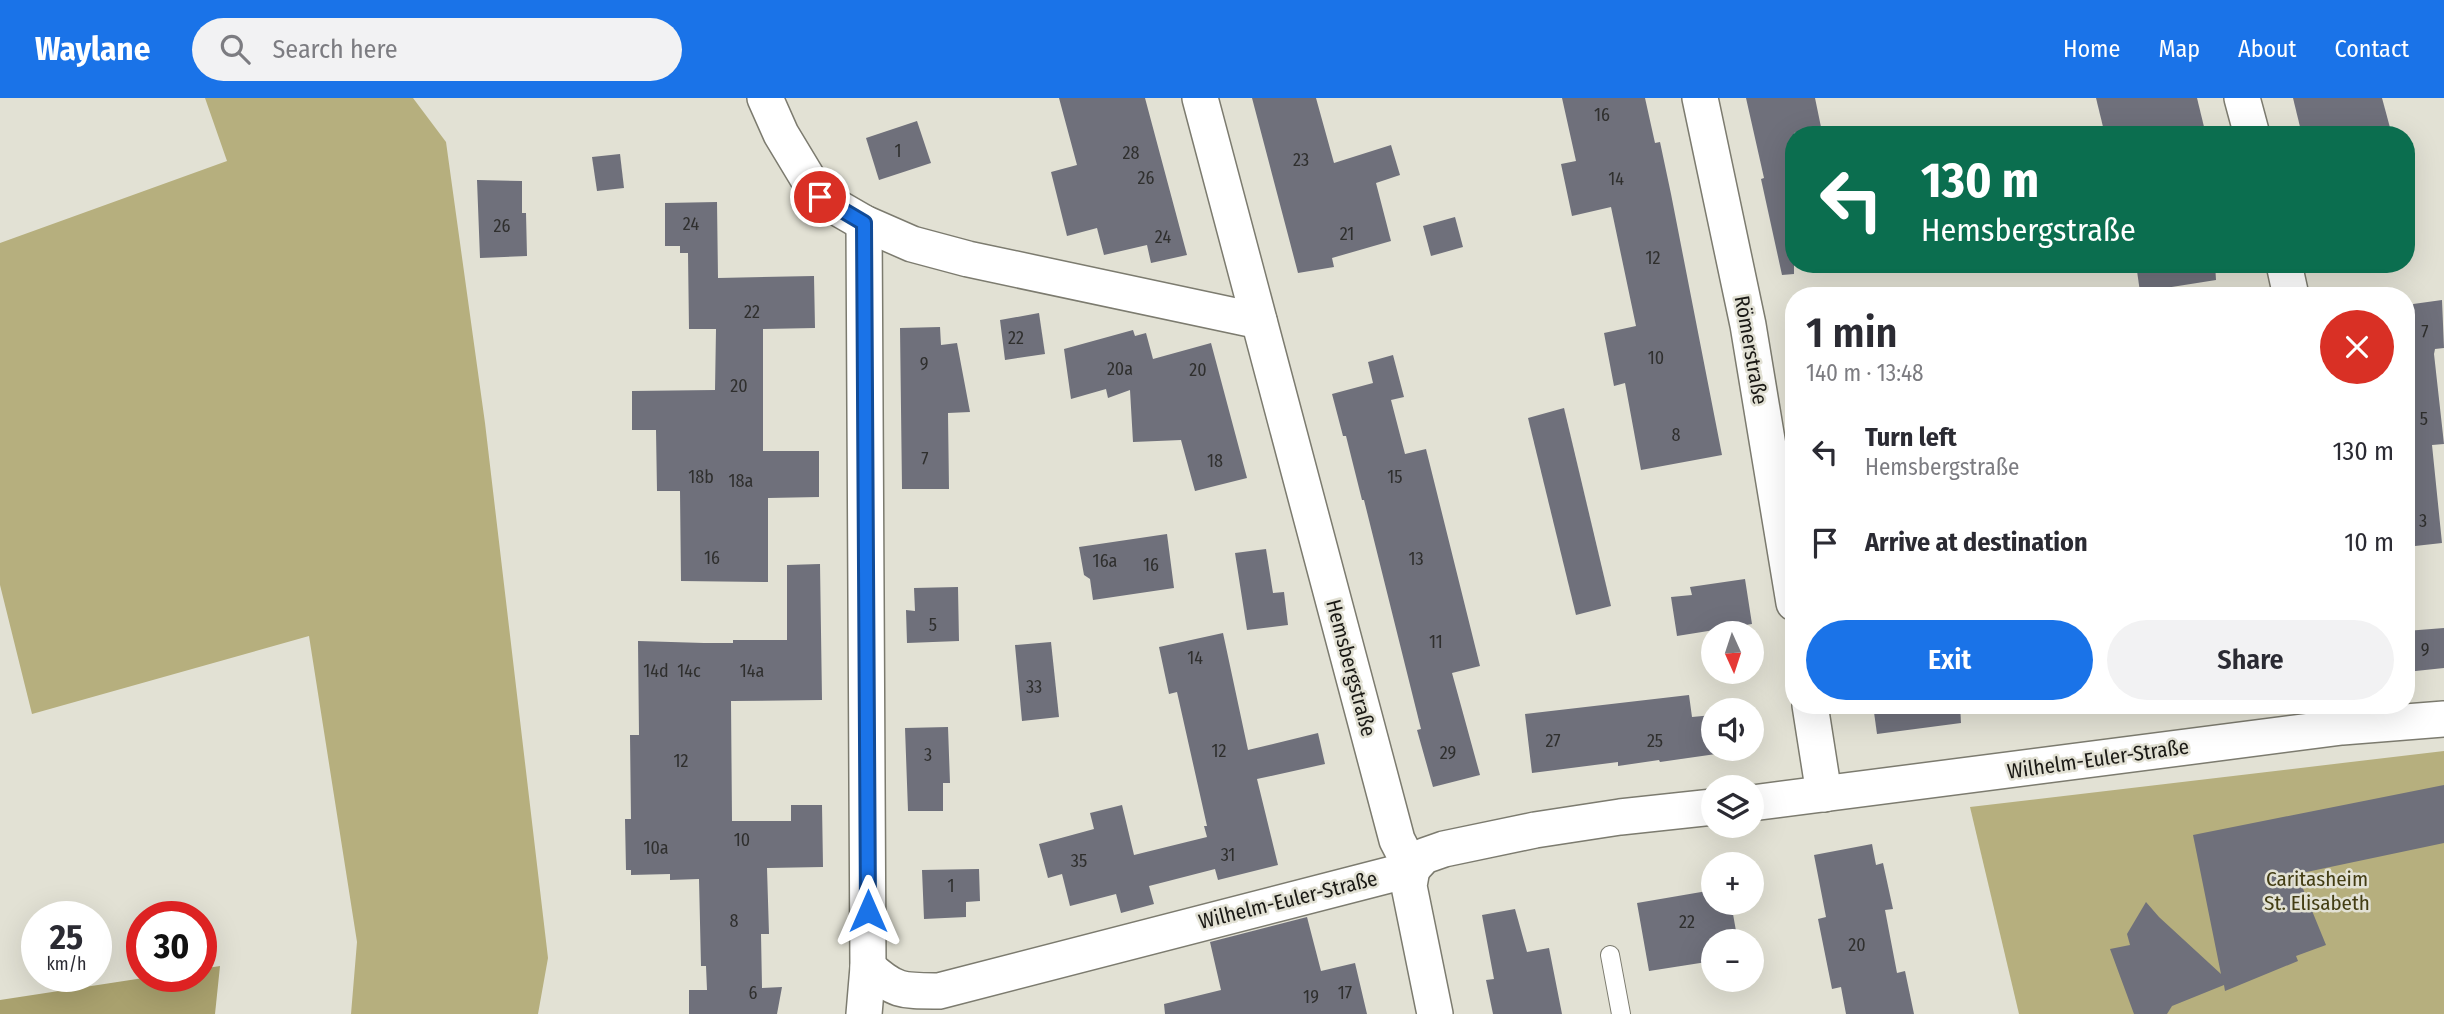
<!DOCTYPE html>
<html lang="en">
<head>
<meta charset="utf-8">
<style>
	body { margin:0; font-family:"Fira Sans Condensed",sans-serif; background:#f2f2f3; color:#2b2b33; height:100vh; display:flex; flex-direction:column; font-size:26px; white-space:nowrap }
	* { box-sizing:border-box; margin:0 }
	p { font-size:23px; color:#7c7c81 }
	.icon { flex:none; width:38px; height:38px; fill:none; stroke:currentColor; stroke-width:2; stroke-linecap:round; stroke-linejoin:round }
	.map { position:relative; flex:1; overflow:hidden }
	.side { position:absolute; left:1785px; top:189px; width:630px; height:427px; display:flex; flex-direction:column; background:#fff; border-radius:28px; box-shadow:0 7px 28px #0002 }
	.side>* { flex:none }
	.banner { position:absolute; left:1785px; top:28px; width:630px; height:147px; border-radius:28px; box-shadow:0 7px 28px #0002; background:#0b6e4f; color:#fff; overflow:hidden }
	.needle { width:46px; rotate:177deg }
	.fabs { position:absolute; left:1701px; top:523px; display:grid; gap:14px }
	.fabs a { display:grid; place-items:center; width:63px; height:63px; border-radius:50%; background:#fff; box-shadow:0 7px 28px #0002; font-size:35px }
	.speed { position:absolute; left:21px; top:803px; display:flex; gap:14px; font-size:35px; font-weight:700; text-align:center }
	.speed>* { display:grid; place-content:center; width:91px; height:91px; border-radius:50%; background:#fff; box-shadow:0 7px 28px #0002; line-height:1 }
	.speed small { font-size:18px; font-weight:400 }
	.speed .limit { border:10px solid #d22; background:#fff; color:#111 }
	.pin { position:absolute; display:grid; place-items:center; width:60px; height:60px; color:#fff; margin:-30px; border:4px solid #fff; border-radius:50%; box-shadow:0 2px 7px #0007 }
	.me { position:absolute; width:77px; margin:-38px; rotate:0deg; stroke-linejoin:round; filter:drop-shadow(0 0 5px #0008) }
	.turn { display:flex; align-items:center; gap:24px; height:147px; padding:0 21px; font-size:32px }
	.turn .icon { width:91px; height:91px; stroke-width:2.5 }
	.turn b { display:block; font-size:49px; line-height:60px }
	.round { display:grid; place-items:center; flex:none; width:74px; height:74px; border-radius:37px; background:#f2f2f3 }
	.summary { display:flex; align-items:center; justify-content:space-between; height:119px; padding:0 21px }
	h1 { font-size:42px; font-weight:600; line-height:52px }
	.action { display:flex; gap:14px; margin-top:auto; padding:14px 21px }
	.action a { flex:1; height:80px; border-radius:42px; background:#1a73e8; color:#fff; font-size:28px; font-weight:600; line-height:80px; text-align:center }
	.action a+a { background:#f2f2f3; color:#2b2b33 }
	ul { padding:0; list-style:none }
	li { display:flex; align-items:center; gap:21px; height:91px; padding:0 21px }
	li div { flex:1 }
	li b { display:block; font-size:26px }
	li em { font-style:normal }
	header { display:flex; align-items:center; gap:42px; box-sizing:border-box; height:98px; padding:0 35px; background:#1a73e8; color:#fff }
	header strong { font-size:33px }
	nav { display:flex; gap:38px; margin-inline-start:auto; font-size:24px }
	.search { width:490px; height:63px; background:#f2f2f3; display:flex; align-items:center; gap:18px; box-sizing:border-box; padding:0 24px; border-radius:38px; color:#7c7c81; font-size:26px }
	.map>svg:first-child { display:block }
</style>
</head>
<body>
<header>
<strong>Waylane</strong>
<div class="search"><svg class="icon" aria-label="search" viewBox="0 0 24 24"><circle cx="10" cy="10" r="6"/><path d="M15 15l6 6"/></svg>Search here</div>
<nav><a>Home</a><a>Map</a><a>About</a><a>Contact</a></nav>
</header>
<div class="map">
<svg width="2444" height="916" viewBox="0 0 2444 916">
	<rect width="100%" height="100%" fill="#e2e1d4"/>
	<!-- green -->
	<g fill="#b6af7e">
		<path d="M205 0H413L446 44 485 325 548 860 538 916H351L357 844 309 538 32 616 0 487V145L227 63Z"/>
		<path d="M2444 653V916H2019L1970 709Z"/>
	</g>
	<!-- forest -->
	<path fill="#a9a16e" d="M220 868 215 916H0V902L150 879 201 878V871Z"/>
	<!-- building -->
	<g fill="#6f707b">
		<path d="M1059 0H1145L1187 157 1151 165 1147 147 1104 157 1097 130 1067 138 1051 74 1077 67Z"/>
		<path d="M1252 0H1316L1334 65 1391 47 1400 77 1376 85 1391 143 1332 160 1334 169 1298 175Z"/>
		<path d="M1562 0H1645L1655 45 1660 44 1671 96 1722 357 1641 372 1625 285 1614 288 1604 235 1636 228 1611 109 1572 118 1561 66 1576 63Z"/>
		<path d="M1746 0H1815L1821 29 1794 35V176L1782 177 1761 81 1764 80Z"/>
		<path d="M2096 0H2197L2206 37H2105Z"/>
		<path d="M2293 0H2382L2392 37H2302Z"/>
		<path d="M917 23 931 65 879 82 866 40Z"/>
		<path d="M620 56 624 90 597 93 592 59Z"/>
		<path d="M477 82 522 83V115H526L527 158 480 160Z"/>
		<path d="M717 104 718 180 814 178 815 230 763 231V353H819V399L768 400V484L681 483 680 393H657L656 332H632V293L715 292 716 231H689L688 155H680V148H665V105Z"/>
		<path d="M1455 119 1463 149 1431 158 1423 128Z"/>
		<path d="M2136 166H2215L2216 182 2140 194Z"/>
		<path d="M2442 202 2444 250 2435 251 2434 256 2444 346 2432 347 2442 445 2406 449V207Z"/>
		<path d="M1039 215 1045 256 1005 262 1000 222Z"/>
		<path d="M940 229 941 247 957 245 970 314 948 315 949 391H902L900 230Z"/>
		<path d="M1133 232 1135 238 1146 235 1153 261 1211 245 1247 380 1195 393 1181 342 1133 344 1130 292 1108 300 1106 291 1071 301 1064 251Z"/>
		<path d="M1393 257 1404 299 1391 302 1405 356 1426 351 1480 568 1452 575 1480 677 1433 689 1417 632 1421 631 1364 402H1362L1346 338H1343L1332 296 1373 285 1368 264Z"/>
		<path d="M1564 310 1611 508 1576 517 1528 320Z"/>
		<path d="M1167 436 1174 490 1093 502 1090 481 1084 477 1079 449Z"/>
		<path d="M1266 451 1273 495 1284 494 1288 527 1247 532 1235 455Z"/>
		<path d="M820 466 822 602 731 603 732 723H791V707H822L823 769 767 770 769 836H761L762 890 782 889 777 916H689V892H707L706 868H701L699 781 670 782V776L631 777V772H626L625 721H631L630 637H639L638 543 704 545H733V542H787V467Z"/>
		<path d="M1745 481 1752 526 1677 538 1671 499 1692 497 1690 489Z"/>
		<path d="M958 489 959 543 907 545 906 512 915 513 914 490Z"/>
		<path d="M2444 530V570L2406 574V533Z"/>
		<path d="M1223 535 1248 652 1318 635 1325 666 1257 681 1278 767 1218 782 1215 771 1149 788 1154 806 1121 815 1116 796 1070 808 1062 776 1048 780 1039 746 1094 731 1090 715 1122 707 1134 757 1207 739 1204 728H1207L1177 594 1169 596 1159 549Z"/>
		<path d="M1051 544 1059 619 1022 623 1015 547Z"/>
		<path d="M1689 597 1692 619 1713 617V651H1752V612H1742L1753 611 1758 650 1660 664 1659 662 1618 668V664L1532 675 1525 616Z"/>
		<path d="M1873 607H1960L1961 625 1877 636Z"/>
		<path d="M948 629 950 685H943V713H908L905 630Z"/>
		<path d="M2444 687V745L2297 776 2326 847 2296 858 2298 863 2225 893 2224 887 2172 908 2167 916H2134L2110 851 2130 847 2127 836 2146 804 2159 819 2221 876 2193 737Z"/>
		<path d="M1872 746 1876 767 1883 765 1893 811 1885 812 1897 875 1905 873 1914 916H1846L1841 889 1832 891 1818 821 1826 819 1814 757Z"/>
		<path d="M979 771 980 803 966 804V819L924 821 922 772Z"/>
		<path d="M1713 792V805H1731L1738 844H1713V863L1649 873 1637 805Z"/>
		<path d="M1515 811 1527 854 1549 850 1562 916H1493L1486 882 1494 881 1482 817Z"/>
		<path d="M1307 819 1321 873 1355 865 1367 916H1165L1164 906 1221 892 1210 844Z"/>
	</g>
	<g fill="none" stroke-linecap="round" stroke-linejoin="round">
		<!-- service casing -->
		<g stroke="#7c7b6f" stroke-width="20">
			<path id="service" d="M1610 857 1621 916"/>
		</g>
		<!-- minor casing -->
		<g stroke="#7c7b6f" stroke-width="38">
			<g id="minor">
				<path d="M765 0 781 36 819 99 864 125 912 146 968 161 1259 223"/>
				<path d="M1200 0 1397 742 1412 771 1409 788 1435 916"/>
				<path d="M1700 0 1748 227 1794 505"/>
				<path d="M2242 0 2252 37"/>
				<path d="M2284 166 2291 198"/>
				<path d="M1810 607 1824 696"/>
				<path d="M1752 705 2342 629 2444 621"/>
				<path d="M868 869C895 894 903 893 939 893L1412 771 1424 758 1444 751 1535 732 1620 719 1713 709"/>
				<path d="M864 916 868 869 864 125"/>
			</g>
		</g>
		<!-- service -->
		<use href="#service" stroke="#fff" stroke-width="18"/>
		<!-- minor -->
		<use href="#minor" stroke="#fff" stroke-width="35"/>
	</g>
	<g fill="none" stroke-linecap="round" stroke-linejoin="round">
		<!-- route casing -->
		<g stroke="#114b97" stroke-width="18">
			<path id="route" d="M820 99 864 125 868 813"/>
		</g>
		<!-- route -->
		<use href="#route" stroke="#1a73e8" stroke-width="12"/>
	</g>
	<g text-anchor="middle" stroke-width="5" stroke-linejoin="round" paint-order="stroke">
		<!-- number labels -->
		<g font-size="18" fill="#2f2f2e">
			<text x="1602" y="23">16</text>
			<text x="898" y="59">1</text>
			<text x="1131" y="61">28</text>
			<text x="1301" y="68">23</text>
			<text x="1146" y="86">26</text>
			<text x="1616" y="87">14</text>
			<text x="691" y="132">24</text>
			<text x="502" y="134">26</text>
			<text x="1347" y="142">21</text>
			<text x="1163" y="145">24</text>
			<text x="1653" y="166">12</text>
			<text x="752" y="220">22</text>
			<text x="2425" y="240">7</text>
			<text x="1016" y="246">22</text>
			<text x="1656" y="266">10</text>
			<text x="924" y="272">9</text>
			<text x="1120" y="277">20a</text>
			<text x="1198" y="278">20</text>
			<text x="739" y="294">20</text>
			<text x="2424" y="327">5</text>
			<text x="1676" y="343">8</text>
			<text x="925" y="367">7</text>
			<text x="1215" y="369">18</text>
			<text x="701" y="385">18b</text>
			<text x="1395" y="385">15</text>
			<text x="741" y="389">18a</text>
			<text x="2423" y="429">3</text>
			<text x="712" y="466">16</text>
			<text x="1416" y="467">13</text>
			<text x="1105" y="469">16a</text>
			<text x="1151" y="473">16</text>
			<text x="933" y="533">5</text>
			<text x="1436" y="550">11</text>
			<text x="2425" y="558">9</text>
			<text x="1195" y="566">14</text>
			<text x="656" y="579">14d</text>
			<text x="689" y="579">14c</text>
			<text x="752" y="579">14a</text>
			<text x="1034" y="595">33</text>
			<text x="1553" y="649">27</text>
			<text x="1655" y="649">25</text>
			<text x="1219" y="659">12</text>
			<text x="1448" y="661">29</text>
			<text x="928" y="663">3</text>
			<text x="681" y="669">12</text>
			<text x="742" y="748">10</text>
			<text x="656" y="756">10a</text>
			<text x="1228" y="763">31</text>
			<text x="1079" y="769">35</text>
			<text x="951" y="794">1</text>
			<text x="734" y="829">8</text>
			<text x="1687" y="830">22</text>
			<text x="1857" y="853">20</text>
			<text x="753" y="901">6</text>
			<text x="1345" y="901">17</text>
			<text x="1311" y="905">19</text>
		</g>
		<!-- street labels -->
		<g font-size="21" fill="#1a1915" stroke="#e2e1d4">
			<text transform="translate(1751 252) rotate(80)" y="7">Römerstraße</text>
			<text transform="translate(1351 570) rotate(75)" y="7">Hemsbergstraße</text>
			<text transform="translate(2098 661) rotate(-8)" y="7">Wilhelm-Euler-Straße</text>
			<text transform="translate(1288 802) rotate(-14)" y="7">Wilhelm-Euler-Straße</text>
		</g>
		<!-- park labels -->
		<g font-size="21" fill="#433d13" stroke="#e2e1d4">
			<text x="2317" y="788">Caritasheim<tspan x="2317" dy="24">St. Elisabeth</tspan></text>
		</g>
	</g>
</svg>
<div class="fabs">
<a><svg class="needle" viewBox="-14 -14 28 28"><path d="M0-13l5 13h-10z" fill="#e53935"/><path d="M0 13l5-13h-10z" fill="#7c7c81"/></svg></a>
<a><svg class="icon" aria-label="sound" viewBox="0 0 24 24"><path d="M4 9h4l5-4v14l-5-4H4zM17 9q2 3 0 6"/></svg></a>
<a><svg class="icon" aria-label="layers" viewBox="0 0 24 24"><path d="M12 4l9 5-9 5-9-5zM3 14l9 5 9-5"/></svg></a>
<a>+</a>
<a>−</a>
</div>
<div class="speed"><div>25<small>km/h</small></div><div class="limit">30</div></div>
<div class="pin" style="left:820px;top:99px;background:#d93025"><svg class="icon" aria-label="arrive" viewBox="0 0 24 24"><path d="M6 21V4h12l-3 4 3 4H6"/></svg></div>
<svg class="me" style="left:868px;top:813px" viewBox="-20 -20 40 40"><path d="M0-17L14 15 0 8-14 15z" fill="#1a73e8" stroke="#fff" stroke-width="4"/></svg>
<div class="banner">
<div class="turn"><svg class="icon" aria-label="left" viewBox="0 0 24 24"><path d="M17 20v-9H6M10 6l-5 5 5 5"/></svg><div><b>130 m</b>Hemsbergstraße</div></div>
</div>
<section class="side">
<div class="summary"><div><h1>1 min</h1><p>140 m · 13:48</p></div><a class="round" style="background:#d93025;color:#fff"><svg class="icon" aria-label="close" viewBox="0 0 24 24"><path d="M6 6l12 12M18 6L6 18"/></svg></a></div>
<ul>
<li><svg class="icon" aria-label="left" viewBox="0 0 24 24"><path d="M17 20v-9H6M10 6l-5 5 5 5"/></svg><div><b>Turn left</b><p>Hemsbergstraße</p></div><em>130 m</em></li>
<li><svg class="icon" aria-label="arrive" viewBox="0 0 24 24"><path d="M6 21V4h12l-3 4 3 4H6"/></svg><div><b>Arrive at destination</b></div><em>10 m</em></li>
</ul>
<div class="action"><a>Exit</a><a>Share</a></div>
</section>
</div>
</body>
</html>
